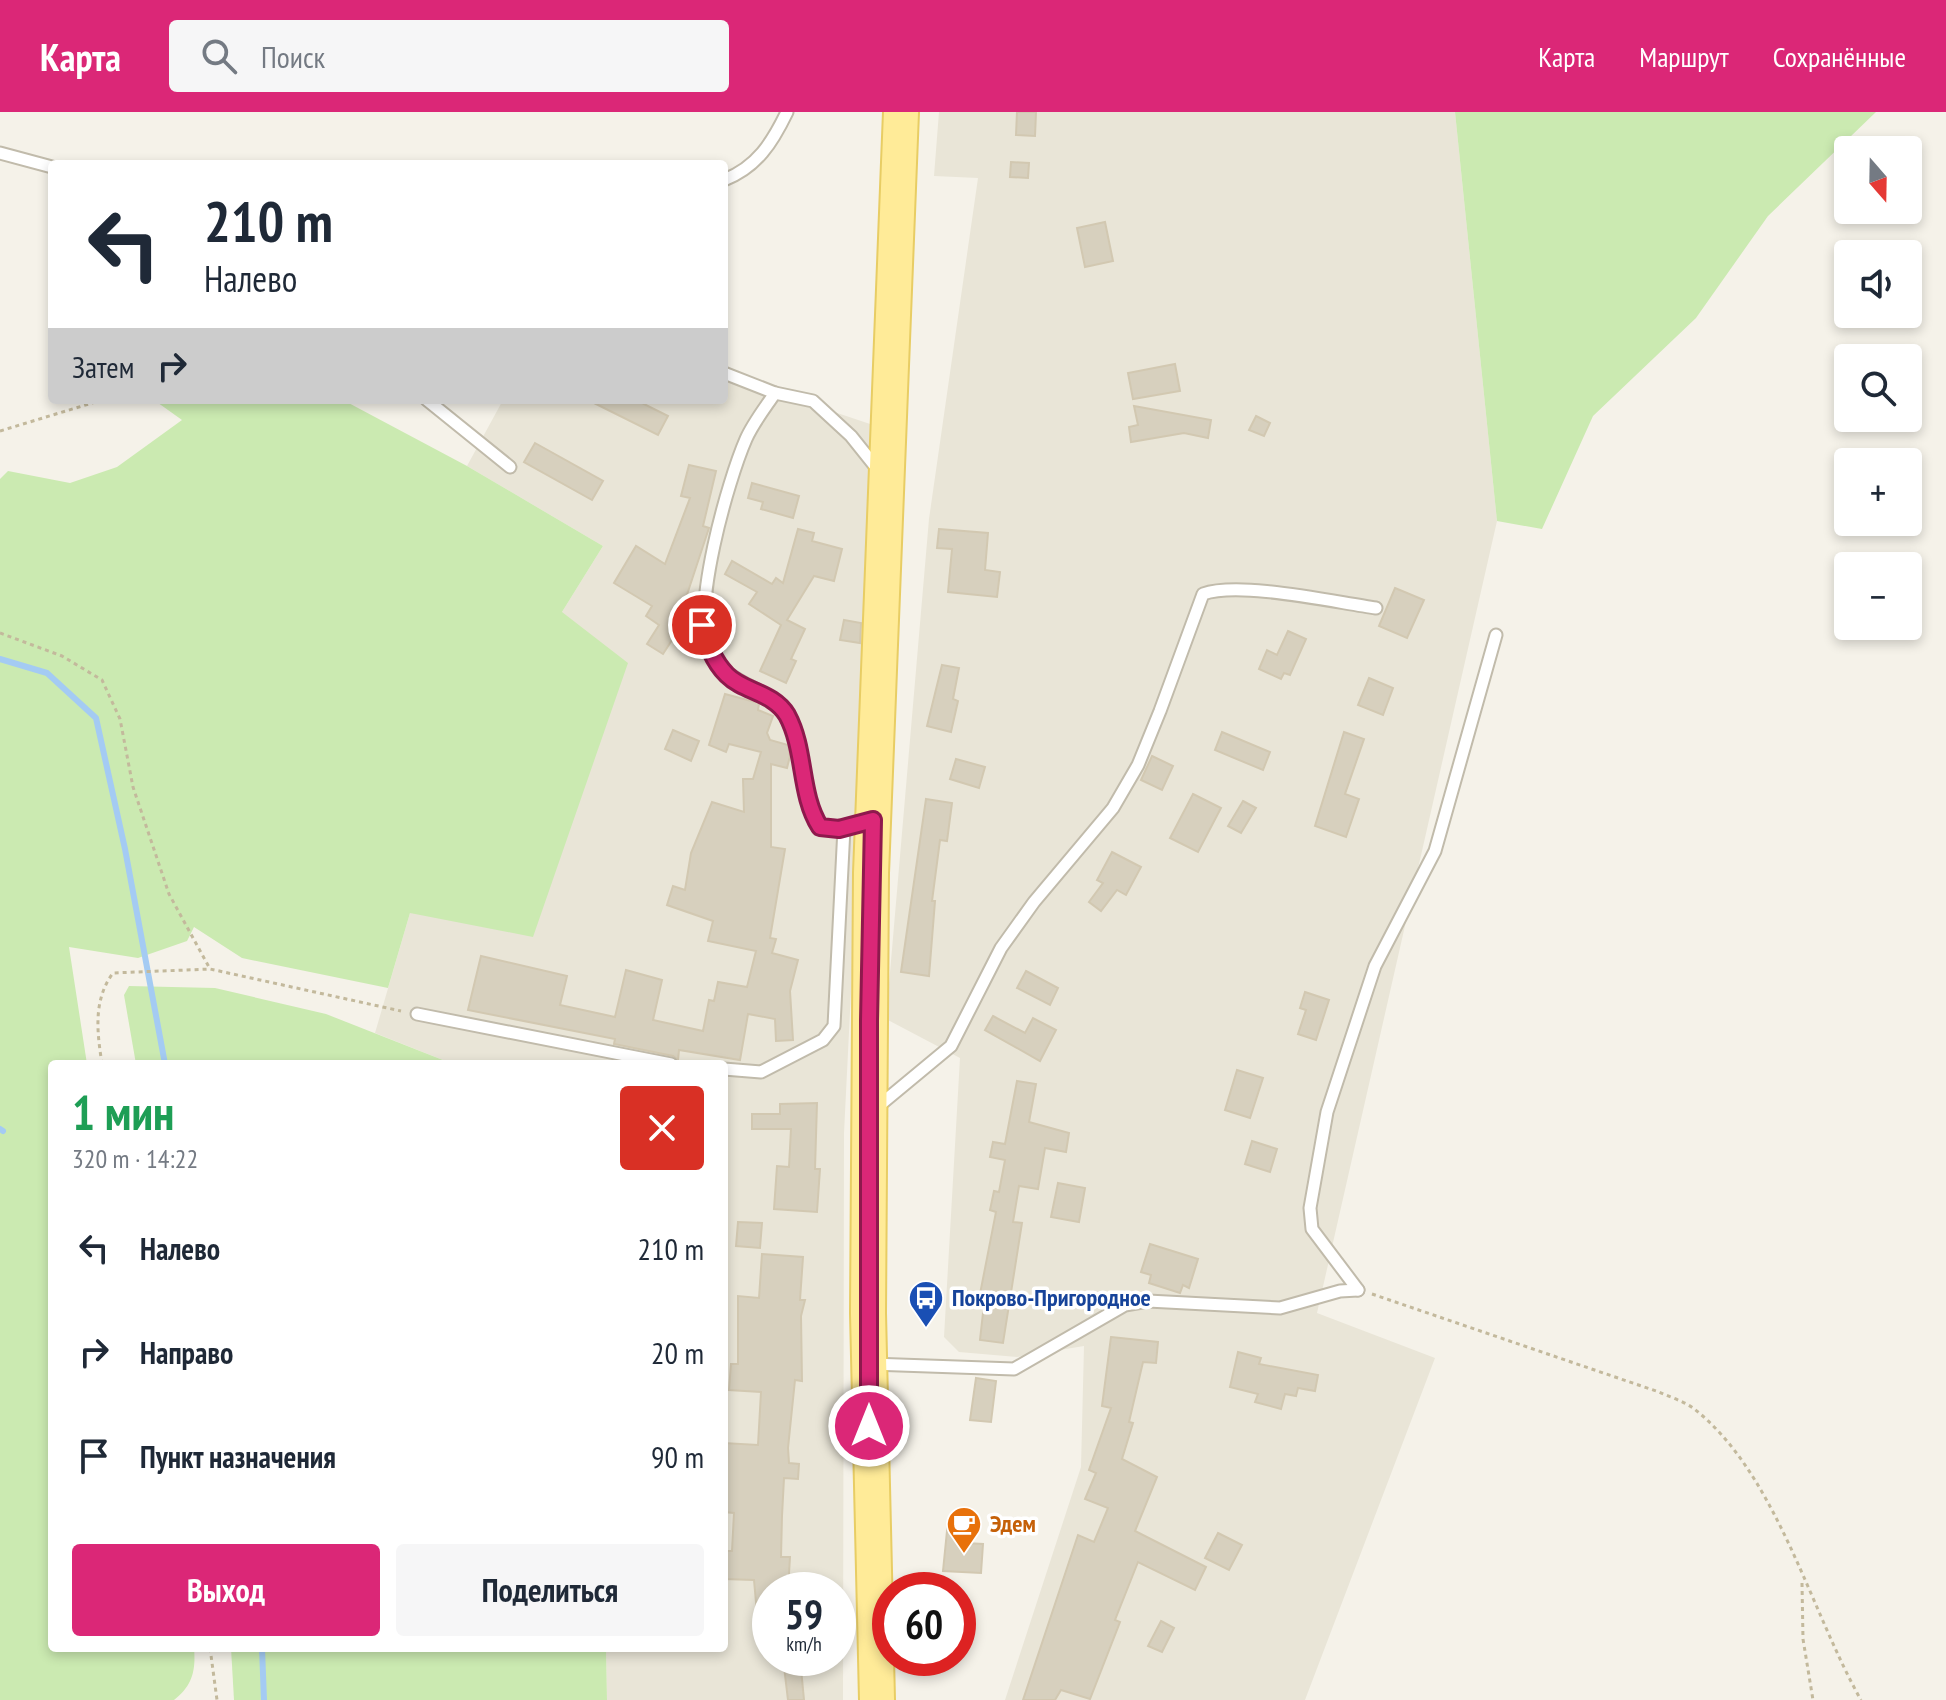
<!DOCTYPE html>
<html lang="ru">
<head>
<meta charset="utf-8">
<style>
	body { margin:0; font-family:"PT Sans Narrow",sans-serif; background:#f6f6f7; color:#1f2937; height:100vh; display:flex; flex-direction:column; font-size:30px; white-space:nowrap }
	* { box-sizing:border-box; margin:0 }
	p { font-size:26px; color:#747a83 }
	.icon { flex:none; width:44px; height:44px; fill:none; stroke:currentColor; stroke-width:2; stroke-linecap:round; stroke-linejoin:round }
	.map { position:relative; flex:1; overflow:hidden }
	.sheet { position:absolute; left:48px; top:948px; width:680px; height:592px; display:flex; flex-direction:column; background:#fff; border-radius:8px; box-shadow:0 4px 12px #0003 }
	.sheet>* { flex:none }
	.banner { position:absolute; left:48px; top:48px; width:680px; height:244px; border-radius:8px; box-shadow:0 4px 12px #0003; background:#fff; color:#1f2937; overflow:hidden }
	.needle { width:52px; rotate:160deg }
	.buttons { position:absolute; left:1834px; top:24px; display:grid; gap:16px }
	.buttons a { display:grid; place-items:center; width:88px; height:88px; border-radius:8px; background:#fff; box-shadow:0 4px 12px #0003; font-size:40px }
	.speed { position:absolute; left:752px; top:1460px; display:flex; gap:16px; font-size:40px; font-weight:700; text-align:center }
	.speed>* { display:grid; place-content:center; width:104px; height:104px; border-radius:50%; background:#fff; box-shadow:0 4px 12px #0003; line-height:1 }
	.speed small { font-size:20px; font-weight:400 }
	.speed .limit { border:12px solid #d22; background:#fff; color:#111 }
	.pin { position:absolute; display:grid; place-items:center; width:68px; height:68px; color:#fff; margin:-34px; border:4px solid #fff; border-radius:50%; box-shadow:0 2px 8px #0007 }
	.me { position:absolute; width:88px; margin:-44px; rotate:0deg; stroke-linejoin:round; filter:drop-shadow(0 0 6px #0008) }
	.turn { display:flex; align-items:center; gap:28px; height:168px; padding:0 24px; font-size:36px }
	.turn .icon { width:104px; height:104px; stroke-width:2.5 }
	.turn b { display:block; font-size:56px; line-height:68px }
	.then { display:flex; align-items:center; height:76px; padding:0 24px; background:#0003; gap:16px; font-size:30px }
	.round { display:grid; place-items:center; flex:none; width:84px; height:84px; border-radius:8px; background:#f6f6f7 }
	.head { display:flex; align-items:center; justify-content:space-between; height:136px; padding:0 24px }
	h1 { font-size:48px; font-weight:800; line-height:60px; color:#1e9e55 }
	.action { display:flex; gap:16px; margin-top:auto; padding:16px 24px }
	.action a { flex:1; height:92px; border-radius:8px; background:#db2777; color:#fff; font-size:32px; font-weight:800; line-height:92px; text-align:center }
	.action a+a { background:#f6f6f7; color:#1f2937 }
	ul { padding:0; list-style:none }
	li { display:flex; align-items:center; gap:24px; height:104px; padding:0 24px }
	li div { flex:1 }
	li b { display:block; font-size:30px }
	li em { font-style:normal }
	header { display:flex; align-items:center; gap:48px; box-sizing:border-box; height:112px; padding:0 40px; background:#db2777; color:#fff }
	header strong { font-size:38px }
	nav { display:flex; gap:44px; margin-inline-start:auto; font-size:28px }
	.search { width:560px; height:72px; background:#f6f6f7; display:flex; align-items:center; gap:20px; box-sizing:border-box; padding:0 28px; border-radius:8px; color:#747a83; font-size:30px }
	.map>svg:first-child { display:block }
</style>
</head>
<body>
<header>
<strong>Карта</strong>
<div class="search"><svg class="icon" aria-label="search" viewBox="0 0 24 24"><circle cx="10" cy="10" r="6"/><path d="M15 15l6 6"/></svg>Поиск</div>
<nav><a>Карта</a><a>Маршрут</a><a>Сохранённые</a></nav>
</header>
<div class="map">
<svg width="1946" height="1588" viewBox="0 0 1946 1588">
	<rect width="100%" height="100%" fill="#f5f2e9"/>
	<!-- residential -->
	<g fill="#e9e5d7" fill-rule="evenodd">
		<path d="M939 0H1455L1497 409 1317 1201 1435 1246 1305 1588H1005L1081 1355 1084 1234 1017 1245 959 1240 944 1225 960 946 886 907 929 407 978 66 934 64Z"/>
		<path d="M724 263 879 315 844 1021 843 1588H607L606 1536H724V952H453L375 921 410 801 562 500 603 434 467 354 503 288H724ZM770 1478H838V1546H770Z"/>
	</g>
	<!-- green -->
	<g fill="#cbeab1">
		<path d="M1455 0H1876L1768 104 1696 206 1593 304 1542 417 1497 409Z"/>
		<path d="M154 288H343L467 354 603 434 562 500 628 551 533 825 410 801 388 876 242 846 194 815 187 829 138 846 69 835 87 952H52V1536H194C196 1559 192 1574 174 1588H0V367L8 359 70 371 117 355 182 308Z"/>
		<path d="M129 874 215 876 326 902 453 952H136L124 883Z"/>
		<path d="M231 1536H606L607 1588H234Z"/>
	</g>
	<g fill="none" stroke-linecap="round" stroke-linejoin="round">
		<!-- stream -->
		<g stroke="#a4cbf3" stroke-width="6">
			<path d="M0 547 47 561 96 606 125 737 165 952"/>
			<path d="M0 1017 3 1019"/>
			<path d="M262 1536 264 1588"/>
		</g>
	</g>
	<!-- building -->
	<g fill="#d7d0be" stroke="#d2c8b1" stroke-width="2">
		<path d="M1017 0H1036L1035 24 1016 23Z"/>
		<path d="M1011 50 1029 51 1028 66 1010 65Z"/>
		<path d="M1105 110 1113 149 1085 155 1077 116Z"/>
		<path d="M1175 252 1180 279 1133 287 1128 261Z"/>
		<path d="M588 288H636L668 304 658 323Z"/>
		<path d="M1134 294 1211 308 1208 326 1184 321 1131 330 1129 315 1138 313Z"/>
		<path d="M1256 304 1270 311 1264 324 1249 318Z"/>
		<path d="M535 331 603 369 592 388 524 350Z"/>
		<path d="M689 353 716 359 703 414 709 416 672 528 663 542 647 532 659 513 646 504 652 494 614 471 636 434 665 452 690 386 681 384Z"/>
		<path d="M752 371 799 384 793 406 761 397 763 390 748 386Z"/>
		<path d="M798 417 814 421 812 429 842 437 834 469 814 464 787 508 805 517 791 547 796 549 786 571 760 559 781 513 749 492 757 480 725 462 732 449 772 472 776 466 783 471Z"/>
		<path d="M939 417 988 421 985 458 1000 460 997 485 948 480 952 437 937 436Z"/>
		<path d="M1395 476 1424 488 1407 526 1379 514Z"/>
		<path d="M844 508 861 511 860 531 840 528Z"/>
		<path d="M1288 519 1306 527 1290 563 1284 561 1281 567 1259 557 1267 538 1277 543Z"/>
		<path d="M942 553 959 556 953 587 958 589 951 620 927 614Z"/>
		<path d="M1369 566 1393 576 1383 603 1358 593Z"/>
		<path d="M725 582 759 591 758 598 773 604 767 621 770 628 788 633 790 644 787 656 771 652V735L785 737 770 826 776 827 772 841 798 848 790 879 793 928 776 929 775 907 748 902 740 948 679 938 678 948 673 944 614 932 615 927 468 898 481 844 567 864 560 893 615 905 626 858 662 868 653 908 703 919 709 888 714 889 718 870 747 875 756 839 708 829 713 809 667 793 673 774 685 778 691 741 712 690 744 700 743 667H753L761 640 729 632 726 640 709 633Z"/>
		<path d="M673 618 699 629 691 649 665 637Z"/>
		<path d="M1222 620 1270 640 1263 658 1215 638Z"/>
		<path d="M1344 620 1364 627 1345 682 1359 687 1346 725 1315 714Z"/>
		<path d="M1152 644 1173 654 1162 678 1141 668Z"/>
		<path d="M956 647 985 655 979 676 950 667Z"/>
		<path d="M1193 682 1221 696 1198 740 1170 726Z"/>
		<path d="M926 687 952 691 947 729 940 728 932 789H935L929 864 901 860Z"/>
		<path d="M1243 689 1256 696 1241 721 1228 714Z"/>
		<path d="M1112 740 1141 755 1126 783 1117 778 1101 799 1089 790 1103 771 1097 768Z"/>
		<path d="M1026 859 1058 876 1050 893 1017 876Z"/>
		<path d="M1305 880 1329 888 1316 928 1298 922 1306 898 1300 896Z"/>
		<path d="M993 904 1025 921 1033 906 1056 918 1040 949 985 918Z"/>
		<path d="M1237 958 1263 966 1250 1006 1225 998Z"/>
		<path d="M1017 969 1036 972 1029 1010 1069 1021 1066 1040 1045 1036 1038 1077 1019 1074 1013 1110 1022 1111 1003 1231 980 1228 985 1183 980 1182 996 1100 990 1098 994 1079 999 1080 1005 1048 990 1045 993 1030 1005 1032Z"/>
		<path d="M817 991 815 1057H820L817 1100 774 1097 777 1054 789 1055 791 1017H752V1002H780V992Z"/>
		<path d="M1252 1029 1277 1037 1270 1060 1245 1052Z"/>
		<path d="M1058 1071 1085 1076 1079 1110 1051 1105Z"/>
		<path d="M738 1110 762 1111 760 1136 736 1134Z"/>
		<path d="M1150 1132 1198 1147 1189 1176 1183 1173 1180 1181 1149 1171 1151 1163 1141 1160Z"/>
		<path d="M762 1142 803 1145 800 1188H805L801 1204 802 1269 795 1268 788 1336 789 1351 799 1352 798 1367 784 1366 782 1404 781 1445H790L788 1478 770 1477V1523L759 1524 754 1468 724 1467 727 1439H732L734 1401 724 1400V1331L758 1333 761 1280 729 1278 731 1252H738V1184L759 1186Z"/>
		<path d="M1111 1225 1158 1230 1156 1251 1143 1250 1129 1310 1133 1311 1122 1347 1157 1365 1135 1419 1206 1455 1195 1478 1138 1450 1115 1508 1120 1510 1090 1587 1061 1578 1055 1588H1023L1078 1423 1094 1430 1108 1396 1085 1387 1096 1361 1089 1358 1111 1296 1102 1294Z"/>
		<path d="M1238 1240 1261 1246 1259 1252 1318 1263 1315 1279 1298 1276 1296 1284 1285 1282 1281 1297 1255 1290 1258 1282 1230 1275Z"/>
		<path d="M976 1266 996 1269 991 1310 970 1308Z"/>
		<path d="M948 1409 966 1410 965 1431 983 1432 981 1461 943 1459Z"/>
		<path d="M1218 1421 1242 1433 1229 1458 1205 1446Z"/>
		<path d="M1161 1509 1174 1516 1162 1540 1148 1534Z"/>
		<path d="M783 1546H800L804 1588H788Z"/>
	</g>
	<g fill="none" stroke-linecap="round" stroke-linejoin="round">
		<!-- service casing -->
		<g stroke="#c1bbab" stroke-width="15">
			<g id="service">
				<path d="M0 41 52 55"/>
				<path d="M724 68C757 55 772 31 787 0"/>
				<path d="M724 261 775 281 813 289 851 324 879 359"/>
				<path d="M775 281C765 296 753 311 746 327 728 368 690 501 710 540 730 576 772 574 787 605 805 640 799 683 820 715L839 717 868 709"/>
				<path d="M427 288 510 355"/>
				<path d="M417 902 671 952"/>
				<path d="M724 957 761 960 823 928 834 914 844 716"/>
				<path d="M875 997 951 934 1001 836 1034 790 1113 696 1138 653 1160 599 1203 482C1240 469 1333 490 1376 496"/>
				<path d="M1358 1178 1312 1117 1310 1096 1327 1000 1375 854 1435 739 1496 523"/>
				<path d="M871 1252 1014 1257 1125 1193 1148 1189 1280 1196 1340 1179 1358 1178"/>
			</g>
		</g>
		<!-- primary casing -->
		<g stroke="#e8cd64" stroke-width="38">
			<path id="primary" d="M877 1588 868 1201 871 761 901 0"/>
		</g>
		<!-- path -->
		<g stroke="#c3b99c" stroke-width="3" stroke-dasharray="4 4" stroke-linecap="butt">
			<path d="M0 319 102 288"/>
			<path d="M0 521 62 544 102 568 120 607 133 675 169 782 210 857"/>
			<path d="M102 952C97 920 93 888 113 861L210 857 401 899"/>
			<path d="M1372 1182 1659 1280C1670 1285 1683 1289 1693 1296 1776 1360 1810 1498 1861 1588"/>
			<path d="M1802 1471 1803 1527 1813 1588"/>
			<path d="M210 1536 217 1588"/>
		</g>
		<!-- service -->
		<use href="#service" stroke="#fff" stroke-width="11"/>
		<!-- primary -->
		<use href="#primary" stroke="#ffeb98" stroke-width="34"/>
	</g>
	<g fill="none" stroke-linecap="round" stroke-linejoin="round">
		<!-- route casing -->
		<g stroke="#8e194d" stroke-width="20">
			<path id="route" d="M702 513C707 531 713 549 727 563 744 580 773 580 787 603 806 638 799 682 820 715L839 717 873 708 869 909V1314"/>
		</g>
		<!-- route -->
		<use href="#route" stroke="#db2777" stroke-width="14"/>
	</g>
	<!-- icons -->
	<defs>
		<g id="bus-pin" transform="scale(1.8)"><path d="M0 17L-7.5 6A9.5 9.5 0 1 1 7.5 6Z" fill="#1a4fb4" stroke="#fff"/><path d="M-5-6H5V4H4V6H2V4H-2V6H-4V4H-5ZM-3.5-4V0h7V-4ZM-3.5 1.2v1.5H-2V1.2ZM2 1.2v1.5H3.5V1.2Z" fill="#fff"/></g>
		<g id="cafe-pin" transform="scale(1.8)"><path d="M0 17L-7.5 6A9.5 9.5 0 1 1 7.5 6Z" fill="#e8710a" stroke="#fff"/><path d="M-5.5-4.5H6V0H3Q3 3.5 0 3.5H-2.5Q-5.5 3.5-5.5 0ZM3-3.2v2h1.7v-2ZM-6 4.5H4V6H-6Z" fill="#fff"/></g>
	</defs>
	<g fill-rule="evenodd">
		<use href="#bus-pin" x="926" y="1186"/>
		<use href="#cafe-pin" x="964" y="1412"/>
	</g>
	<g text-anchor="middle" stroke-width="7" stroke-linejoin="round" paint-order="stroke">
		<!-- transit labels -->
		<g font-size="24" font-weight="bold" fill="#164399" stroke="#fff" text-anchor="start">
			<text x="952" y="1194">Покрово-Пригородное</text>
		</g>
		<!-- food labels -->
		<g font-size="24" font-weight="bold" fill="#c56008" stroke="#fff" text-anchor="start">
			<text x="990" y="1420">Эдем</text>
		</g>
	</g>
</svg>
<div class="buttons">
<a><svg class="needle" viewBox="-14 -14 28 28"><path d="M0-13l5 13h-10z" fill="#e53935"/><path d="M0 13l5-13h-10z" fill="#747a83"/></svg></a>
<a><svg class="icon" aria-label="sound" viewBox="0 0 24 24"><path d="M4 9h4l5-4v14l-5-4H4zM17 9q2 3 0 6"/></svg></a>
<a><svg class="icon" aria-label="search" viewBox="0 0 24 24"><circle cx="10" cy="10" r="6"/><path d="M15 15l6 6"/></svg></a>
<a>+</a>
<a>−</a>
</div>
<div class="speed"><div>59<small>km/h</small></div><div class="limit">60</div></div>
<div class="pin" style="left:702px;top:513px;background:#d93025"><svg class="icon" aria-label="arrive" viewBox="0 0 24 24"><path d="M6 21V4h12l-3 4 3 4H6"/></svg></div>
<svg class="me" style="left:869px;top:1314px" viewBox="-20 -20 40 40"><circle r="17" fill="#db2777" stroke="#fff" stroke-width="3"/><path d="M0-11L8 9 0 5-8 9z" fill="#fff"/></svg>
<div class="banner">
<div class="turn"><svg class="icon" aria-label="left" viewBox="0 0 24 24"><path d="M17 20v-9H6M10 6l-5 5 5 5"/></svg><div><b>210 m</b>Налево</div></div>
<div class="then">Затем<svg class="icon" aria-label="right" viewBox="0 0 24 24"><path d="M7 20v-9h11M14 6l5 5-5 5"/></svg></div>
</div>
<section class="sheet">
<div class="head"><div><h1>1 мин</h1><p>320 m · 14:22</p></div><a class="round" style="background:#d93025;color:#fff"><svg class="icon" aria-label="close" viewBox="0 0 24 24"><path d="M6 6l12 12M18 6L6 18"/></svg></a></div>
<ul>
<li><svg class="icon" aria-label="left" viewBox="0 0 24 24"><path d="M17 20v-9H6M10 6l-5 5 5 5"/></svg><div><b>Налево</b></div><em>210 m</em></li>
<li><svg class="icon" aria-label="right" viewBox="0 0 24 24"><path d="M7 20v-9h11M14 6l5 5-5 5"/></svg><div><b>Направо</b></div><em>20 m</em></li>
<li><svg class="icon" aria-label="arrive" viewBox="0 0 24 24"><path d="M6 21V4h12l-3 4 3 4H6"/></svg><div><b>Пункт назначения</b></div><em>90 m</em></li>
</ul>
<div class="action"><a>Выход</a><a>Поделиться</a></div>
</section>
</div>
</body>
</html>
